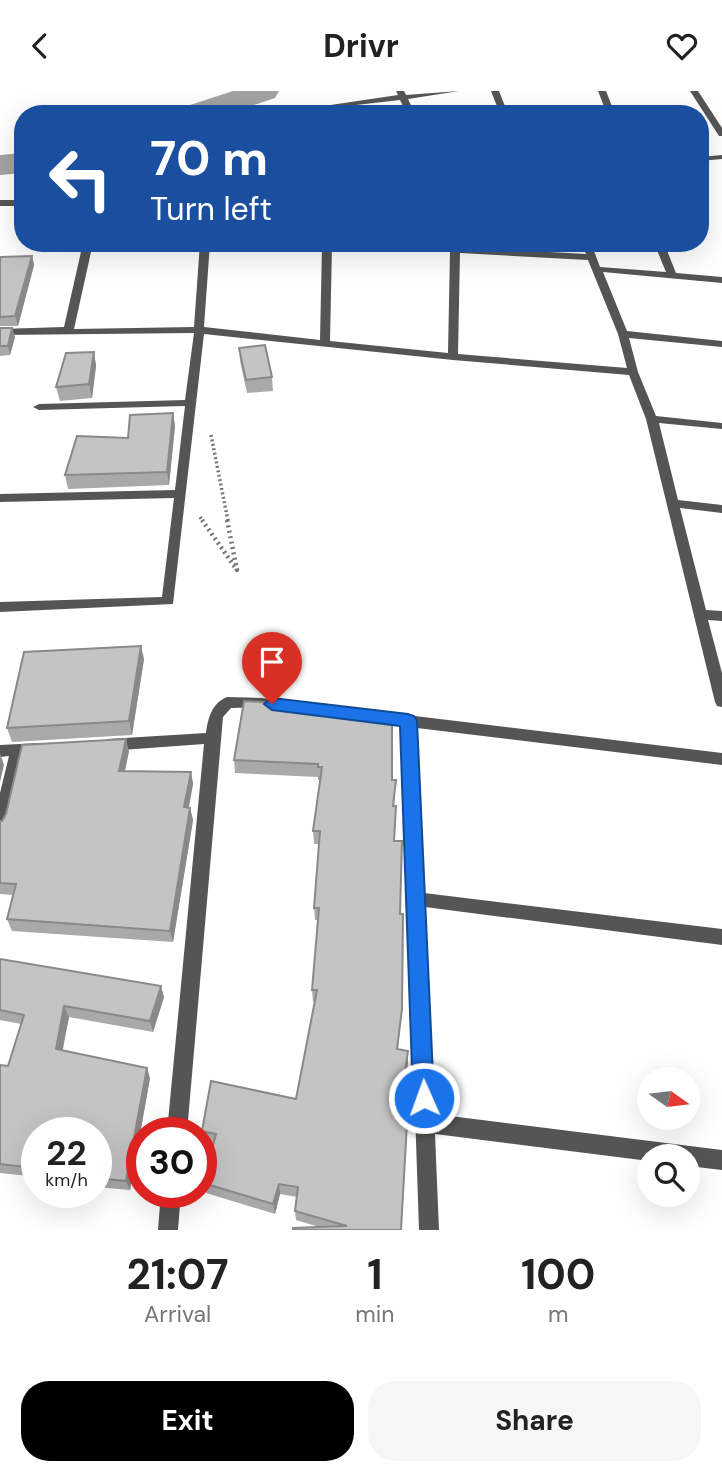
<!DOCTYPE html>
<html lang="en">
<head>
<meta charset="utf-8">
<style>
	body { margin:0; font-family:"DM Sans",sans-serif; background:#f6f6f6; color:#222; height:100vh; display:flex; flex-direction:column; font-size:26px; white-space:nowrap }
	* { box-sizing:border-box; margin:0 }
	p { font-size:23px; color:#767676 }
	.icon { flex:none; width:38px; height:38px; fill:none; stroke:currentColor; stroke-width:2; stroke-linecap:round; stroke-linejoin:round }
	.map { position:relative; height:1139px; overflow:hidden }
	.details { display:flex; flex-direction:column; background:#fff; flex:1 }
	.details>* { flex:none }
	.top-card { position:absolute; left:14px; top:14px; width:695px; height:147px; border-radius:28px; box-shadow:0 7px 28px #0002; background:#1a4fa0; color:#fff; overflow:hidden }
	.needle { width:46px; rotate:104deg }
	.buttons { position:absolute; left:637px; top:976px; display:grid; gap:14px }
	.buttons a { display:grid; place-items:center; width:63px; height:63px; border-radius:50%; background:#fff; box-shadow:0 7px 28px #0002; font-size:35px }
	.speed { position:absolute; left:21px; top:1026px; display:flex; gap:14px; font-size:35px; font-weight:700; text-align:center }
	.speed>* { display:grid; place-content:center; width:91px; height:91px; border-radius:50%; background:#fff; box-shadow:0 7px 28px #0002; line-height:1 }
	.speed small { font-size:18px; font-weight:400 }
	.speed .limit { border:10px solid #d22; background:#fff; color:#111 }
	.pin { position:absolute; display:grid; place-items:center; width:60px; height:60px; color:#fff; margin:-72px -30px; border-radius:50% 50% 50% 0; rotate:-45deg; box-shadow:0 0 7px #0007 }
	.pin .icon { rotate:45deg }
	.me { position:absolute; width:77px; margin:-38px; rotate:358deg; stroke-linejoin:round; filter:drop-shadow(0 0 5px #0008) }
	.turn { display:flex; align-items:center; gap:24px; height:147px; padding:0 21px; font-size:32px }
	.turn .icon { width:91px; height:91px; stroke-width:2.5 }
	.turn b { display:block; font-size:49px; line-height:60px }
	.eta { display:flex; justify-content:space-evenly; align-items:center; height:119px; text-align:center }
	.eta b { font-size:42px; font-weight:700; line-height:49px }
	.primary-button { display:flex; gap:14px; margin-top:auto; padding:14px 21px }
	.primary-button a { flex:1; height:80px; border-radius:28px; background:#000; color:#fff; font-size:28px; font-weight:700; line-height:80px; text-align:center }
	.primary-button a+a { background:#f6f6f6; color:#222 }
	header { display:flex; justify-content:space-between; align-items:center; height:91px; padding:0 21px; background:#fff; font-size:32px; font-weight:700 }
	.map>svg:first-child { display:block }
</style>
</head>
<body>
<header><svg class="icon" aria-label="back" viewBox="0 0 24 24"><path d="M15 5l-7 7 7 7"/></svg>Drivr<svg class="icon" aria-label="heart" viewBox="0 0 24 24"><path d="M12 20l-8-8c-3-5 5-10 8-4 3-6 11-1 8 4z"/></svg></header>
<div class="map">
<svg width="722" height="1139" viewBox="0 0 722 1139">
	<rect width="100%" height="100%" fill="#fff"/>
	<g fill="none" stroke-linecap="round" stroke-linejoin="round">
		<!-- river -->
		<g fill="#a3a3a3" fill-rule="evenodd">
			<path d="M233 0H279L275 7 227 23H179L184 16Z"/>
			<path d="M23 62V82L0 84V64Z"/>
		</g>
		<!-- path-far1 -->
		<g stroke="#777" stroke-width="3.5" stroke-dasharray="2 2.5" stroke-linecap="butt">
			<path d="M211 344 228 430"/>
			<path d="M200 426 203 430"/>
		</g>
		<!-- path -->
		<path stroke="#777" stroke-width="4.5" stroke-dasharray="2 3.5" stroke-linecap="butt" d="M202 429 237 479 227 429"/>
		<!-- minor -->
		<g fill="#555" fill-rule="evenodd">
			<path d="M396 0H404L406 4 459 0 408 8 415 23H407L400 9 321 18 317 16 398 4Z"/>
			<path d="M491 0H499L508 23H500Z"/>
			<path d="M598 0H606L615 23H607Z"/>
			<path d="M690 0H698L722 37V45H719Z"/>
			<path d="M722 64V68L700 70V66Z"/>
			<rect x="0" y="109" width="23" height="6"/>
			<path d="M83 152H93L74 238 194 236 200 152H210L204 236 320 249 322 154 321 152H383L586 163 581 152H591L600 176 666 181 654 152H664L676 182 722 186V192L603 181 627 240 722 250V256L629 247 638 281 656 325 722 332V338L659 332 678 409 722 414V422L680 417 706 519 722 520V530L708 529 722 582V616L717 615 715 611 646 328 629 284 453 269 204 243 173 513 0 521V511L162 506 174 407 0 411V403L175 399 185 315 39 319 33 316 39 313 185 309 194 242 0 244V238L64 236ZM332 155 450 161 448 262 330 250ZM460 162 588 169 618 243 627 277 458 263Z"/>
			<path d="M227 606 262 607 267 608 269 612 267 616 231 617 223 626 187 1041H167L204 653 108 660 103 658 101 654 103 650 108 648 206 642C208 627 212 612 227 606Z"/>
			<path d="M299 611 722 662V674L417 637 424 802 722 838V854L425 816 434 1023 722 1059V1079L688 1075V1066H649V1070L435 1043 439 1139H419L402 635 299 623 294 621 292 617 294 613Z"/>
			<path d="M39 652 44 654 47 658 44 662 24 665 8 734 6 739 0 741V702L9 665 0 666V654Z"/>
			<path d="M161 1101H181L178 1139H158Z"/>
		</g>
	</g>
	<!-- wall -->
	<g fill="#a9a9a9">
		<path d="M32 165 34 174 18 235H0V166Z"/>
		<path d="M0 237 15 246 10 264 0 265Z"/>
		<path d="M239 257 272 286 273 300 247 302 240 270Z"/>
		<path d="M94 261 96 275 92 307 60 310 56 296Z"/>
		<path d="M173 322 175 335 169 394 68 398 65 384Z"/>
		<path d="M144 568 132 644 12 651 7 637Z"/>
		<path d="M318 622 392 689 395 702 394 715V750L400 823 402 918 398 958 408 972 401 1014V1139L319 1136 296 1129 295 1120 297 1106 280 1103 275 1123 206 1102 203 1092 214 1053 204 1051 202 1040 296 1008 315 911H313L312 899 318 829H315L314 817 319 753H314L313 740 320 689H318V686L235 682 234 669Z"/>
		<path d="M129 660 125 680 191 681 193 693 189 717H190L193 729 173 851 12 840 7 828 13 804 0 803V730Z"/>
		<path d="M0 868 164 906 153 941 69 926 62 959 150 987 130 1099 96 1096V1041H37V1090L31 1089 28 1085 0 1082V974L8 975 21 933 0 929Z"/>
	</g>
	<!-- shaded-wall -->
	<g fill="#898989">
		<path d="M32 165 34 174 18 235 15 225Z"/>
		<path d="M12 237 15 246 10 264 8 255Z"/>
		<path d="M94 261 96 275 92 307 89 293Z"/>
		<path d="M173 322 175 335 169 394 167 381Z"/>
		<path d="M141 555 144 568 132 644 129 630Z"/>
		<path d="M126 648 129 660 122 692 119 680Z"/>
		<path d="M0 662 4 674 0 691Z"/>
		<path d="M191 681 193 693 186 728 184 716Z"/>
		<path d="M190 717 193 729 173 851 170 840Z"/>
		<path d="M161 895 164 906 153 941 150 930Z"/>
		<path d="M64 915 69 926 61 968 56 958Z"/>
		<path d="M408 960V972L399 1024 400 1014Z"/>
		<path d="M147 977 150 987 130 1099 126 1090Z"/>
		<path d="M279 1093 280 1103 275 1123 273 1113Z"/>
	</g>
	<!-- building -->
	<g fill="#c4c4c4" stroke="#898989" stroke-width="2">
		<path d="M32 165 15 225 0 226V166Z"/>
		<path d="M0 237H12L8 255H0Z"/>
		<path d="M265 254 272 286 246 289 239 257Z"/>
		<path d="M94 261 89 293 56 296 66 262Z"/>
		<path d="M173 322 167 381 65 384 77 345 128 347 130 324Z"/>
		<path d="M141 555 129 630 7 637 24 561Z"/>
		<path d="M244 610 317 614 316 622 392 623V689H396L393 715H396L394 750H402L400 823H403L402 918 397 958 408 960 400 1014H408L401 1139H293V1137L347 1135 295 1120 298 1096 279 1093 273 1113 203 1092 216 1043 202 1040 211 990 296 1008 317 899H312L319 817H314L320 740H313L322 676H318V673L234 669Z"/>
		<path d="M126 648 119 680 191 681 184 716 190 717 170 840 7 828 16 793 0 792V730H2L6 723 22 654Z"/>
		<path d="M0 868 161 895 150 930 64 915 56 958 147 977 126 1090 96 1087V1041H37V1081L25 1080 26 1076 0 1073V974L8 975 24 924 0 919Z"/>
	</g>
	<!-- route -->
	<path fill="#1a73e8" stroke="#114b97" stroke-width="2" d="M272 607 408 623 414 625 417 630 434 1007 431 1014 424 1017 416 1014 413 1007 400 635 272 619 264 613Z"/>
</svg>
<div class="buttons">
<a><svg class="needle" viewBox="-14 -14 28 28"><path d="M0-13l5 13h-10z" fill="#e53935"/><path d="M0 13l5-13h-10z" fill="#767676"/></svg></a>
<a><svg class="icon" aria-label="search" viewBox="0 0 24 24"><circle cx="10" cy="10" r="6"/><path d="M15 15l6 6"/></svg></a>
</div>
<div class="speed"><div>22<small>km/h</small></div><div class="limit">30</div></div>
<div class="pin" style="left:272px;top:613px;background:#d93025"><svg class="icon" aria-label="arrive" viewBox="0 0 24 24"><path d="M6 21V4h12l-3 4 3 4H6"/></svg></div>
<svg class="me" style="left:424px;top:1007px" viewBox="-20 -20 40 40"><circle r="17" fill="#1a73e8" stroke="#fff" stroke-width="3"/><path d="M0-11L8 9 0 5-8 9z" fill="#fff"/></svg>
<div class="top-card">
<div class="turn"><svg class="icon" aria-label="left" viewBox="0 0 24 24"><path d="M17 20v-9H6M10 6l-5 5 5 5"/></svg><div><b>70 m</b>Turn left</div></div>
</div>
</div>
<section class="details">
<div class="eta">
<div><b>21:07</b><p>Arrival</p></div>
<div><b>1</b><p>min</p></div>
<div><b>100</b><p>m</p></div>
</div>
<div class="primary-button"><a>Exit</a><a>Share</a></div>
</section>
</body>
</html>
